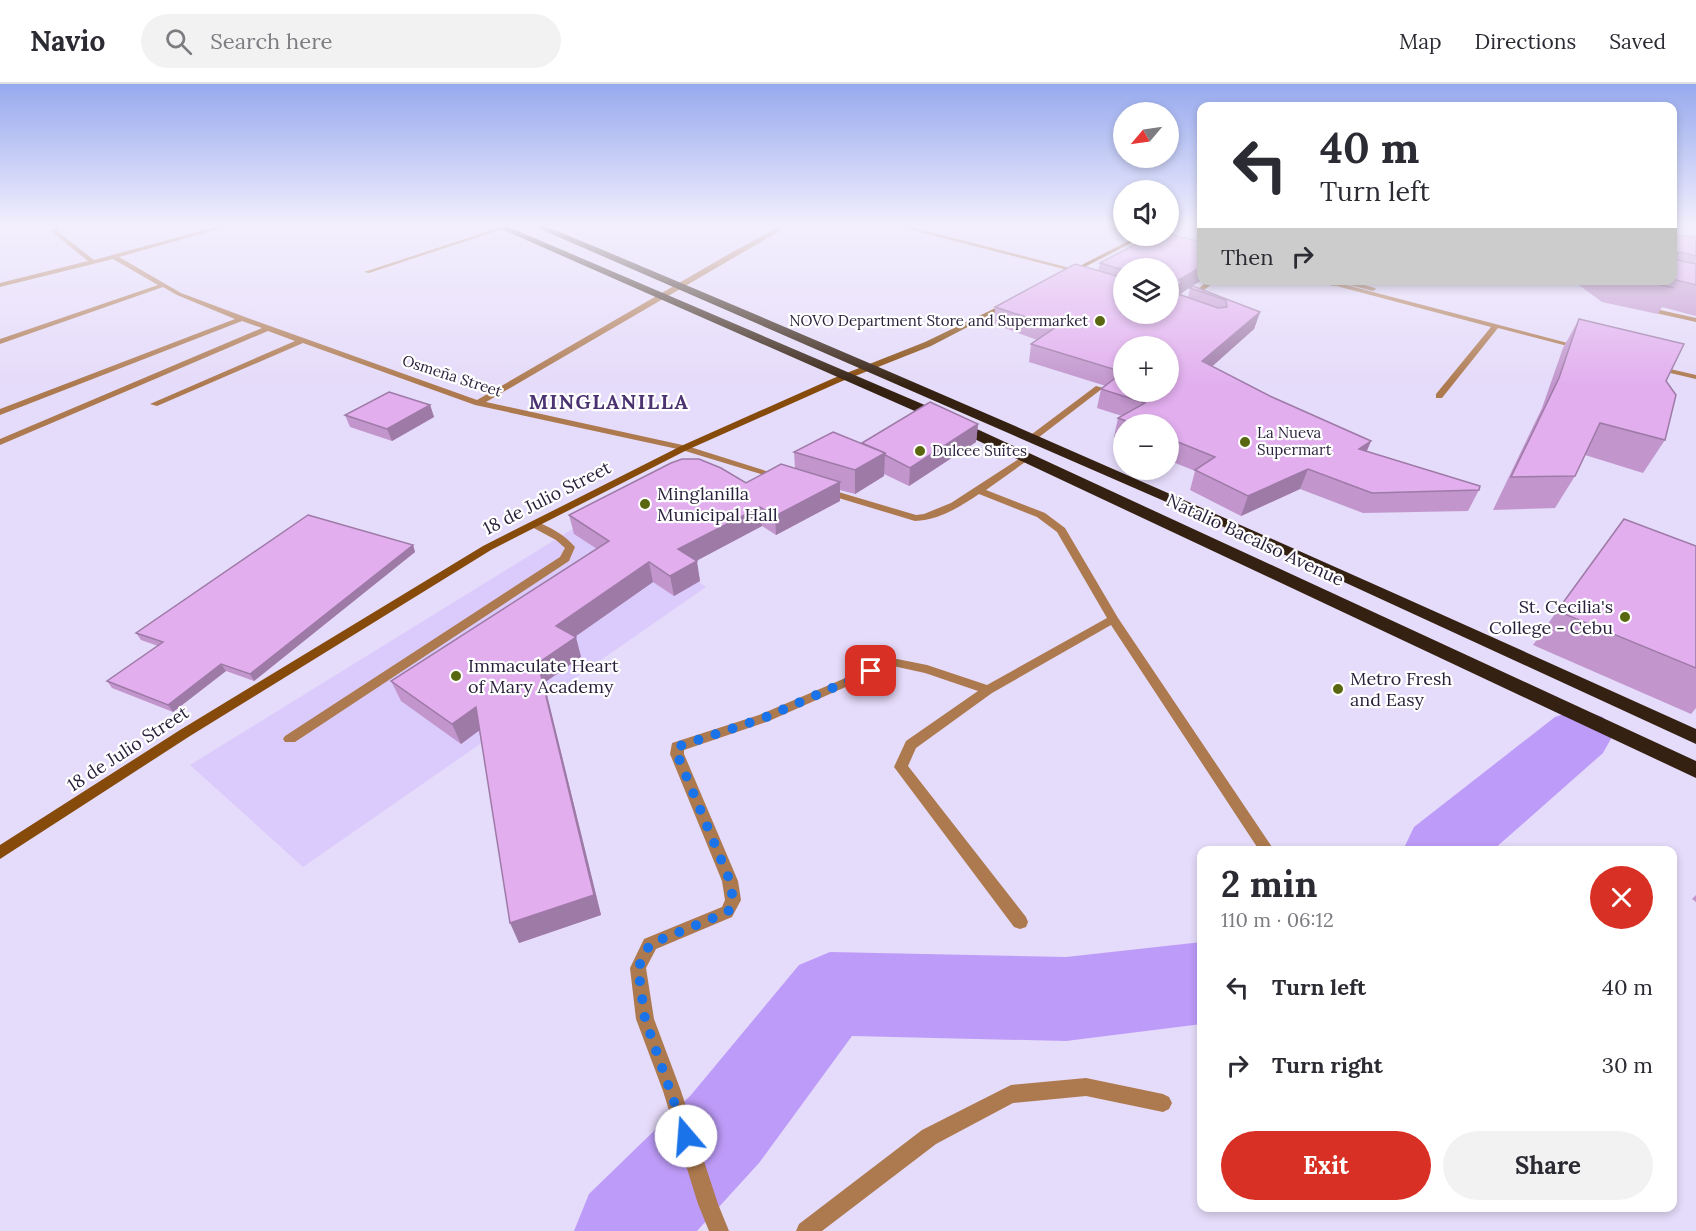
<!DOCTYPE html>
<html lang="en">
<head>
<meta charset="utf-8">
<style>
	body { margin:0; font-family:Lora,serif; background:#f2f2f3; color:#2b2b33; height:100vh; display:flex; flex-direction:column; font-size:22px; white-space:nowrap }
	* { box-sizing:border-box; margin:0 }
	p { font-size:20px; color:#7c7c81 }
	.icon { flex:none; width:33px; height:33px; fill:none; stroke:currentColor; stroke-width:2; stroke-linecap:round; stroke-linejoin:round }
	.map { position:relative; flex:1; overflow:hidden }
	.sheet { position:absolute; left:1197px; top:762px; width:480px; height:366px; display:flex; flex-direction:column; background:#fff; border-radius:12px; box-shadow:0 3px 9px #0003 }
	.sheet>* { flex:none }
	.banner { position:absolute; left:1197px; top:18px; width:480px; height:183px; border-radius:12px; box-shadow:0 3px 9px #0003; background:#fff; color:#2b2b33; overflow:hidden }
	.needle { width:39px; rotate:241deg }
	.controls { position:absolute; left:1113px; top:18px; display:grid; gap:12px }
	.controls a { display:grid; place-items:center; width:66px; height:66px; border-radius:50%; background:#fff; box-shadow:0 3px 9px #0003; font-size:30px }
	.pin { position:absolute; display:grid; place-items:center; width:51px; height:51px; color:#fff; margin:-26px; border-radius:12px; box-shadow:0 3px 9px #0006 }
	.me { position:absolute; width:66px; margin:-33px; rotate:342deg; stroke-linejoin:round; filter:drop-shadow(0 0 4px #0008) }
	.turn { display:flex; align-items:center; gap:21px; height:126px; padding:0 24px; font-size:27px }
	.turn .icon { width:78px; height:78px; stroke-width:2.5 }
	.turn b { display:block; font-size:42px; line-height:51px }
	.then { display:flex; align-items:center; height:57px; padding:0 24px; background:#0003; gap:12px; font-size:22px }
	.round { display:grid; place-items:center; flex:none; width:63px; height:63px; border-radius:32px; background:#f2f2f3 }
	.overview { display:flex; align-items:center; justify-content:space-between; height:102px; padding:0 24px }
	h1 { font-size:36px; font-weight:800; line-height:45px }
	.button { display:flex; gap:12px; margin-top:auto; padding:12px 24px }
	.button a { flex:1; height:69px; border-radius:36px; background:#d93025; color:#fff; font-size:24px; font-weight:800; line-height:69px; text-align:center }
	.button a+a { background:#f2f2f3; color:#2b2b33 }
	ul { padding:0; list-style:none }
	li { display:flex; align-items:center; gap:18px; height:78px; padding:0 24px }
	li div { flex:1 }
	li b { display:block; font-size:22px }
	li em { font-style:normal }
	header { display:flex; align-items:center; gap:36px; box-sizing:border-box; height:84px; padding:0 30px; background:#fff; border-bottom:2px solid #e1e1e2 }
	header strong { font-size:28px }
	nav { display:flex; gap:33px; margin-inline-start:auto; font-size:21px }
	.search { width:420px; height:54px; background:#f2f2f3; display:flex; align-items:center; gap:15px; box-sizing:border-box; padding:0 21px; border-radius:33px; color:#7c7c81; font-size:22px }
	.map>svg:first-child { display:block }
</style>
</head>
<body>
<header>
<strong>Navio</strong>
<div class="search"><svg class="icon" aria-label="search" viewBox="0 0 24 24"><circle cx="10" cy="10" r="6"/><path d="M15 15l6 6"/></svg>Search here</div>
<nav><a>Map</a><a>Directions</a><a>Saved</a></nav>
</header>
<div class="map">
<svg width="1696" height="1147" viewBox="0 0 1696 1147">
	<rect width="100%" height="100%" fill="#e5dbfa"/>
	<!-- built -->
	<path fill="#dbcbfc" d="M600 428 706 503 303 783 190 681Z"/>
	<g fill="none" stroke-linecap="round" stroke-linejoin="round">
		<!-- river -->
		<g fill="#bd9bf8" fill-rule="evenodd">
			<path d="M1579 625 1603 633 1613 651 1603 669 1493 766H1403L1414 743 1555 633Z"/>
			<path d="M1202 858V940L1066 957 852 952 759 1079 697 1147H574L589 1110 691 1011 799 881 830 868 1066 873Z"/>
		</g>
		<!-- lane -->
		<g fill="#ad794e" fill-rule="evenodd">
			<path d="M1209 196H1217L1191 216H1187V214Z"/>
			<path d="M1350 197 1375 204 1376 205 1373 207 1350 201 1332 202 1329 200 1332 198Z"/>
			<path d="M1642 222 1696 234V238L1642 226Z"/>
			<path d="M1096 302 1103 304 1034 357H1028V353Z"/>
			<path d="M534 437C549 442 565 451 575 463L569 477 295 658H285L283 655 285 652 560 473 565 464 556 456 530 442 529 440Z"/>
		</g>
		<!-- street -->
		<g fill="#ad794e" fill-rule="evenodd">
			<path d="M56 141H62L57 147 94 176 223 141H233L119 173 181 209 245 233 477 316 729 170 782 141H790L486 318 687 362 785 393 780 396 682 366 475 321 303 259 157 322 150 320 295 257 268 247 0 361V355L262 244 242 237 0 331V325L235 235 177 211 163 203 0 260V255L158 201 113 175 0 203V199L88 177 52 148Z"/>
			<path d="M892 141H903L1078 186 1075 188Z"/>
			<path d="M1101 141 1124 144V148L1102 142Z"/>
			<path d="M501 143 506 144 369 189 364 188Z"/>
			<path d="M1314 196H1327L1583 263 1579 265 1498 244 1442 314H1436V310L1491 243Z"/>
			<path d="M1653 281 1696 291V295L1653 285Z"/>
			<path d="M1025 371 1030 374 1028 376 986 406 1045 429 1065 444 1118 534 1274 766H1259L1111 541 992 609 916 664 908 682 1026 833 1028 838 1026 843 1020 845 1014 843 894 683 906 657 978 607 925 589 893 582 769 637 684 666V670L738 797 741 816 732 833 656 865 646 884 654 935 681 1007 718 1120 729 1147H709L698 1120 663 1007 636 935 630 884 644 855 722 823 725 816 722 797 670 670 672 659 759 631 892 574 927 581 987 601 1107 534 1057 448 1037 433 979 410C960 423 939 436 915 437L822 409 820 407 825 404 916 431 924 430 951 419Z"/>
			<path d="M1086 994 1163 1010 1169 1013 1172 1019 1169 1025 1163 1028 1086 1012 1013 1019 936 1060 822 1147H796L799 1140 922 1046 1005 1004 1011 1001Z"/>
		</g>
		<!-- secondary -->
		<g fill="#864b0b" fill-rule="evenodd">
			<path d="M1138 152H1145L1071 190 1066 189Z"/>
			<path d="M1008 218 1012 220 1010 221 931 262 840 298 687 366 491 466 190 652 0 775V761L180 646 483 462 681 362 834 294 925 258Z"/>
		</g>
		<!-- highway -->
		<g fill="#342111" fill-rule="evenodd">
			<path d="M492 141H504L927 322 1696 677V694L917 328Z"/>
			<path d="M531 141H543C930 302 1314 472 1696 645V660L1233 447Z"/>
		</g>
	</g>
	<!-- wall -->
	<g fill="#c296cd" fill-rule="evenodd">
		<path d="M1168 150 1202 158V196L1179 211 1188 213 1190 204 1193 202 1260 228 1254 245 1212 282 1272 313 1371 357 1367 367 1480 402 1479 406 1468 427 1363 429 1300 405 1241 432 1190 406 1195 387 1168 376V340H1124V357L1114 353 1118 334 1122 332 1097 324 1101 305 1106 302 1029 278 1031 260 1037 256 994 240 995 223 1075 180 1098 187 1100 179 1151 152H1168ZM1124 184H1168V230H1124ZM1124 262H1168V308H1124Z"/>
		<path d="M1672 151 1696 153V232L1662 223 1658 230 1602 218 1572 196H1672Z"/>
		<path d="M1579 235 1666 297 1665 356 1643 389 1585 371 1575 392 1555 424 1493 426 1542 324 1563 264Z"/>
		<path d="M430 321 434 333 392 357 350 343 345 331Z"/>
		<path d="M978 340 976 358 909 402 884 390V392L855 410 840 406V417L776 451 762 442 696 477 700 497 674 512 653 498 575 552 581 573 544 599 601 831 519 859 479 646 461 660 401 617 391 597 597 465 574 450 569 431 746 399 795 384 794 368 862 359Z"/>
		<path d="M413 461 415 468 254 597 226 587 173 628 112 604 107 597 158 562 141 556 136 549Z"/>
		<path d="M1696 462V624L1691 630 1533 561 1557 527Z"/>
		<path d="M1696 811V818L1692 815Z"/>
	</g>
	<!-- shaded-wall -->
	<g fill="#9e7aa7">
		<path d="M1680 168 1672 180V169Z"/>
		<path d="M1202 182V196L1179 210 1178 215 1172 219 1176 202 1179 196Z"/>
		<path d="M1260 228 1254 245 1197 296 1202 277Z"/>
		<path d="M430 321 434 333 392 357 387 345Z"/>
		<path d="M978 340 976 358 909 402 910 384Z"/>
		<path d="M1371 357 1362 377 1359 365Z"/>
		<path d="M885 369 884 392 855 410V386Z"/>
		<path d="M1308 385 1300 405 1241 432 1248 412Z"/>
		<path d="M840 398V417L776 451 775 432Z"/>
		<path d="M760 423 762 442 681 485 678 465Z"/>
		<path d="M413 461 415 468 254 597 250 590Z"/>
		<path d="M697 477 700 497 674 512 670 492Z"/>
		<path d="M649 478 653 498 562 562 556 542Z"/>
		<path d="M576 553 581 573 544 599 601 831 519 859 510 839 538 579Z"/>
		<path d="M221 580 226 587 173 628 168 621Z"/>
		<path d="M476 623 484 643 461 660 452 640Z"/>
	</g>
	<!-- building -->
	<g fill="#e2aeee" stroke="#9e7aa7" stroke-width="1.5" fill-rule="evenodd">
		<path d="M1168 150 1202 158V182L1179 196 1182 198 1176 202 1175 209 1218 224 1227 223 1226 216 1190 204 1193 202 1260 228 1202 277 1272 313 1371 357 1359 365 1480 402 1479 406 1372 409 1308 385 1248 412 1195 386 1215 373 1168 354V340H1134L1118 334 1145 319 1101 305 1123 288 1031 260 1056 243 995 223 1075 180 1124 194V230H1168V184H1124V186L1100 179 1151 152H1168ZM1124 262H1168V308H1124Z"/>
		<path d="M1672 151 1696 153V172L1680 168 1672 169Z"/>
		<path d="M1672 175 1696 180V201L1672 195Z"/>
		<path d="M1640 196H1645L1674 204Z"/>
		<path d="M1579 235 1684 260 1666 297 1676 311 1665 356 1600 339 1575 392 1511 393 1559 294Z"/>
		<path d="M389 308 430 321 387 345 345 331Z"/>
		<path d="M930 318 978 340 910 384 885 371V369L862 359Z"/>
		<path d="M833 348 885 369 855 386 794 368Z"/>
		<path d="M682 375H699L721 384 746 399 781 380 840 398 775 432 760 423 678 465 697 477 670 492 649 478 556 542 576 553 538 579 594 811 510 839 476 623 452 640 391 597 609 457 569 431 671 379Z"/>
		<path d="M308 431 413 461 250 590 221 580 168 621 107 597 163 558 136 549Z"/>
		<path d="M1624 435 1696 462V584L1557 527Z"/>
	</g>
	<!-- sky -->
	<linearGradient id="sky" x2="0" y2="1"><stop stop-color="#97aaee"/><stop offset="0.47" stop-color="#f3effd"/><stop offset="1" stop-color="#f3effd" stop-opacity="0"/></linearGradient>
	<rect width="1696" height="302" fill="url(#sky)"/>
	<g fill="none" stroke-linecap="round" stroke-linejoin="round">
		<!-- route -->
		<path stroke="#1a73e8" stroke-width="10" stroke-dasharray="0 18" d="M686 1052 645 935 638 884 650 860 728 828 733 816 730 797 677 670V663L764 634 871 587"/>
	</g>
	<!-- markers -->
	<g fill="#586710" stroke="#fff" stroke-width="2">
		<circle cx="1100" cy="237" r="6"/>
		<circle cx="1245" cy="358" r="6"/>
		<circle cx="920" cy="367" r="6"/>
		<circle cx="645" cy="420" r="6"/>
		<circle cx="1625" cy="533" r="6"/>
		<circle cx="456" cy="592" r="6"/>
		<circle cx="1338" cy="605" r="6"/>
	</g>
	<g text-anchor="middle" stroke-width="4.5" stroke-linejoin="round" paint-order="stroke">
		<!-- far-poi labels -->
		<g font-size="15" fill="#291f3b" stroke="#fff" text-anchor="start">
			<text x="1088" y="242" text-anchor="end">NOVO Department Store and Supermarket</text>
			<text x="1257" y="354">La Nueva<tspan x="1257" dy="17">Supermart</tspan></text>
			<text x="932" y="372">Dulcee Suites</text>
		</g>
		<!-- far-street labels -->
		<g font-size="15" fill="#291f3b" stroke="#fff">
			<text transform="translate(452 292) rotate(18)" y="5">Osmeña Street</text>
		</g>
		<!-- poi labels -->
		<g font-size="18" fill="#291f3b" stroke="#fff" text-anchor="start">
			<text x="657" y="416">Minglanilla<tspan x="657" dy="21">Municipal Hall</tspan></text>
			<text x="1613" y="529" text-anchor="end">St. Cecilia's<tspan x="1613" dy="21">College - Cebu</tspan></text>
			<text x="468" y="588">Immaculate Heart<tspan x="468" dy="21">of Mary Academy</tspan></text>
			<text x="1350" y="601">Metro Fresh<tspan x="1350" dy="21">and Easy</tspan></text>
		</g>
		<!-- street labels -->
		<g font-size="18" fill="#291f3b" stroke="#fff">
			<text transform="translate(547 414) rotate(-27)" y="6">18 de Julio Street</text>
			<text transform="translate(1255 456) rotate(25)" y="6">Natalio Bacalso Avenue</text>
			<text transform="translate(128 665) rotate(-33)" y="6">18 de Julio Street</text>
		</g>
		<!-- far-district labels -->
		<g font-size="20" font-weight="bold" letter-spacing="1.5" fill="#4b3271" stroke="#fff">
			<text x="609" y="325">MINGLANILLA</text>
		</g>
	</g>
</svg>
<div class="controls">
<a><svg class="needle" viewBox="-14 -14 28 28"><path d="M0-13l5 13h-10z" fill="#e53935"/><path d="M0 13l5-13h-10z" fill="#7c7c81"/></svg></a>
<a><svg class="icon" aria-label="sound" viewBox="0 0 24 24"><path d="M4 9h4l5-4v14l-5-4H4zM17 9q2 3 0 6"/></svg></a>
<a><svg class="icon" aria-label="layers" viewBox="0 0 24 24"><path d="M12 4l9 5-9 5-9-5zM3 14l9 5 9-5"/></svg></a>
<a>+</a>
<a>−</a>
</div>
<div class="pin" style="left:871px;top:587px;background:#d93025"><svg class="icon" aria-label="arrive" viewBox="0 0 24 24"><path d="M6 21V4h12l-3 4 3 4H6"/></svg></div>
<svg class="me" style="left:686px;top:1052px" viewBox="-20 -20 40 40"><circle r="19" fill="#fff"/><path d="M0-13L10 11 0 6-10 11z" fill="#1a73e8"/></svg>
<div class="banner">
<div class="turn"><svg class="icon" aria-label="left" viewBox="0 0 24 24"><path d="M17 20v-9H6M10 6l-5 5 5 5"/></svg><div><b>40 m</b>Turn left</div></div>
<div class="then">Then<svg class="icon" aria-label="right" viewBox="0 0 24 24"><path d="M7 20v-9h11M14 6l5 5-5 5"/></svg></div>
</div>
<section class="sheet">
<div class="overview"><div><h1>2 min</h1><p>110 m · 06:12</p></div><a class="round" style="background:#d93025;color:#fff"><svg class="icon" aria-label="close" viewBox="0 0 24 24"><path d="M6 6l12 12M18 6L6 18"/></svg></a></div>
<ul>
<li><svg class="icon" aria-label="left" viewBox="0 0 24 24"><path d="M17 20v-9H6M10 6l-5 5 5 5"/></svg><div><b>Turn left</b></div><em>40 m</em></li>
<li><svg class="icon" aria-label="right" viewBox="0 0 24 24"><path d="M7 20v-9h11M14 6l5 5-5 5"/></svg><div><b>Turn right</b></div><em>30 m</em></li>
</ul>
<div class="button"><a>Exit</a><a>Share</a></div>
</section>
</div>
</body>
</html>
